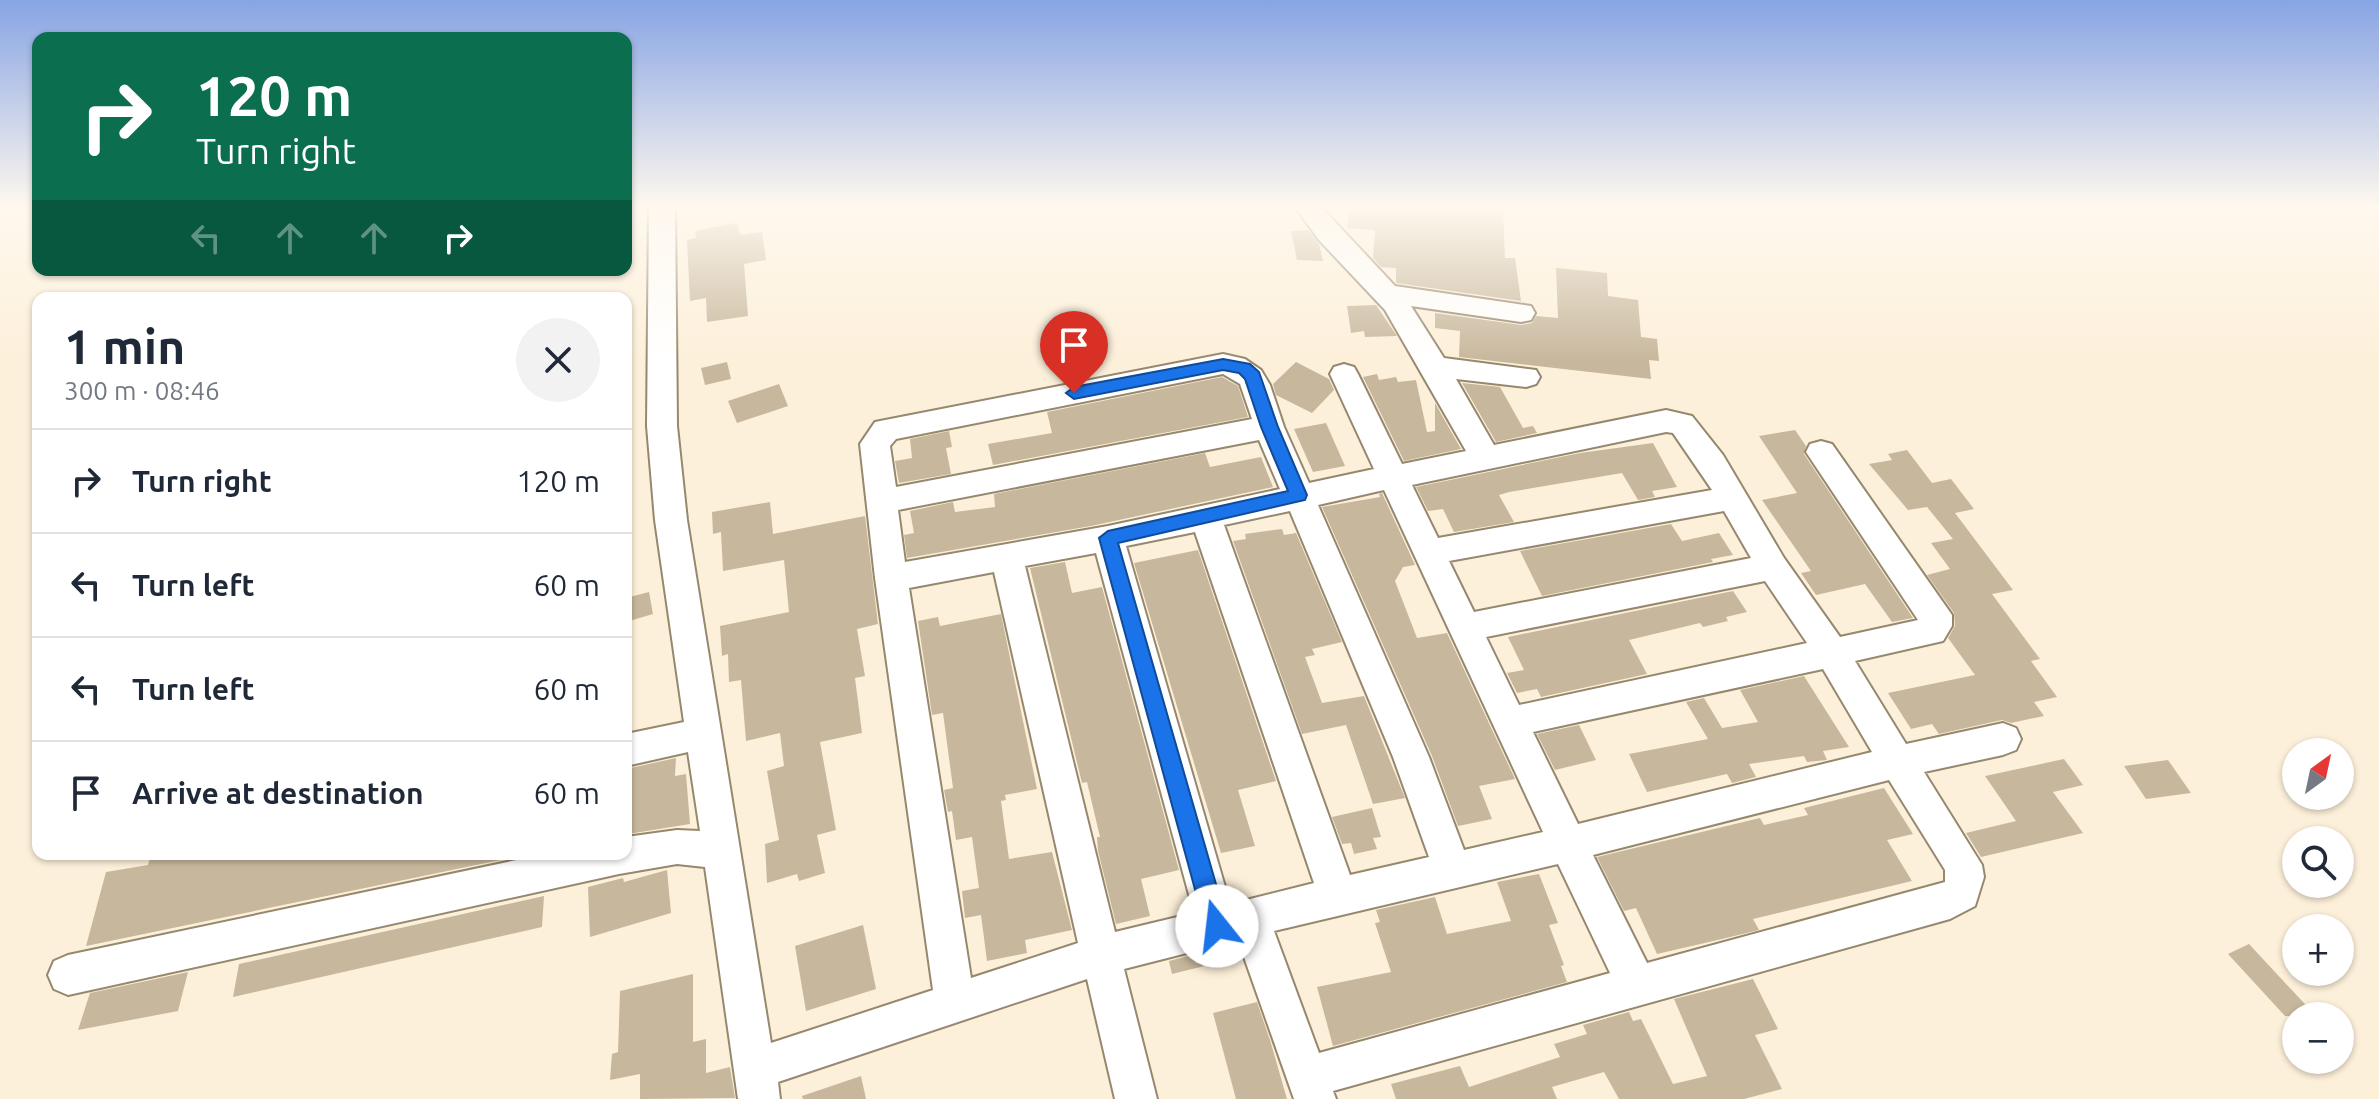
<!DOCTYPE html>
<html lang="en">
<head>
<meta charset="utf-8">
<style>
	body { margin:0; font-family:Ubuntu,sans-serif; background:#f2f2f3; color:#1f2937; height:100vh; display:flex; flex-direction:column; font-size:30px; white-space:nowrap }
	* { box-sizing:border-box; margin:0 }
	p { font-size:26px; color:#747a83 }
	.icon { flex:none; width:44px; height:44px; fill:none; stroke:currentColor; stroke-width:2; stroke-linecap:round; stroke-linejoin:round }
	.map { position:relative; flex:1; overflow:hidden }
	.drawer { position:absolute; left:32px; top:292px; width:600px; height:568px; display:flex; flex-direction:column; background:#fff; border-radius:16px; box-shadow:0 2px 6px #0004 }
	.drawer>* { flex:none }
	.top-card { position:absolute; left:32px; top:32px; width:600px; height:244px; border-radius:16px; box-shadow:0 2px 6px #0004; background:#0b6e4f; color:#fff; overflow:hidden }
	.needle { width:52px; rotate:33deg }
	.buttons { position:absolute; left:2282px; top:738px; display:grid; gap:16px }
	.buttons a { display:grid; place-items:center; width:72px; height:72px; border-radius:50%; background:#fff; box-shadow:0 2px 6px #0004; font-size:40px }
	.pin { position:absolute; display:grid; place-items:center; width:68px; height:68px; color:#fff; margin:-82px -34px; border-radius:50% 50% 50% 0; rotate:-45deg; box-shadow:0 0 8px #0007 }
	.pin .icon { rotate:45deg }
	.me { position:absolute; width:88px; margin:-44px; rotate:344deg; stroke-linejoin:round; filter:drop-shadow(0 0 6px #0008) }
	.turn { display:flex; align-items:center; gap:28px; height:168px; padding:0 32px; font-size:36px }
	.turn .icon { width:104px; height:104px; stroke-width:2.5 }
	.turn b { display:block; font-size:56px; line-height:68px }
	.lanes { display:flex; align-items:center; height:76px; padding:0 32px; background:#0003; justify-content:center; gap:40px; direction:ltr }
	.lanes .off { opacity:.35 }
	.round { display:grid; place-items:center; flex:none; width:84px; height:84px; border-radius:42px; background:#f2f2f3 }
	.summary { display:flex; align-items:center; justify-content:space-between; height:136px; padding:0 32px }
	h1 { font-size:48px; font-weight:600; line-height:60px }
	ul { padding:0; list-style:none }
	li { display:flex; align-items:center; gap:24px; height:104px; padding:0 32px; border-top:2px solid #e0e1e3 }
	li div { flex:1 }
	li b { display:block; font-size:30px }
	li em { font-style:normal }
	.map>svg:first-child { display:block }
</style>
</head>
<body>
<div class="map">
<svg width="2379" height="1099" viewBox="0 0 2379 1099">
	<rect width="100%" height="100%" fill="#fdf0da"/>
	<!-- building -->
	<g fill="#c7b79c">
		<path d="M1349 208H1503L1505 258H1515L1521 301 1396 283V268L1381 267 1373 258 1375 230 1347 228Z"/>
		<path d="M737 223 740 235 762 232 766 260 744 264 748 316 707 322 706 298 690 301 687 240 696 238 695 231Z"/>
		<path d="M1308 230 1319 244 1323 261 1297 260 1291 231Z"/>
		<path d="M1556 268 1607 273 1608 296 1638 300 1641 337 1657 339 1659 361 1649 360 1651 379 1459 357 1460 331 1435 328V313L1521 325 1532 323 1536 316 1558 318Z"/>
		<path d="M1376 305 1397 336 1365 337 1364 331 1351 333 1347 306Z"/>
		<path d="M727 362 731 379 705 385 701 368Z"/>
		<path d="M1296 362 1329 379 1334 390 1312 413 1276 395 1273 384Z"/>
		<path d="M1377 374 1379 380 1396 377 1398 382 1416 380 1427 432 1435 431V403L1461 449 1404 461 1363 377Z"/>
		<path d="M1222 377 1238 386 1248 417 993 465 988 444 1052 433 1047 412Z"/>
		<path d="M1462 383 1500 387 1523 428 1533 426 1537 433 1496 442Z"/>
		<path d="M779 384 788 406 737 423 728 401Z"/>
		<path d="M1326 423 1345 466 1313 472 1294 429Z"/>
		<path d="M1795 430 1806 446 1804 454 1913 618 1892 622 1865 584 1816 595 1801 573 1811 571 1762 500 1797 493 1759 436Z"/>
		<path d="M949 431 952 447 946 448 951 474 899 483 895 461 912 458 910 439Z"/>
		<path d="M1653 443 1677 487 1652 491 1655 497 1638 500 1622 473 1509 492 1499 495 1514 522 1454 532 1443 509 1428 511 1416 487 1580 453Z"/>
		<path d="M1907 450 1932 483 1951 479 1974 509 1955 513 2013 590 1992 594 2040 659 2031 661 2057 697 2034 702 2044 716 2011 723 2002 720 1939 734 1932 724 1911 729 1888 693 1975 675 1948 638 1955 626 1954 613 1927 575 1950 569 1931 543 1953 539 1927 507 1908 510 1869 464 1892 460 1888 454Z"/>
		<path d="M1205 453 1210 467 1261 457 1273 487 1091 526 907 558 904 535 914 533 910 511 953 502 955 512 995 507 994 494Z"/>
		<path d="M1382 493 1415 565 1403 567 1395 581 1417 638 1447 633 1515 779 1479 786 1492 819 1458 826 1432 756 1322 507 1380 497 1379 494Z"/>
		<path d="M770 502 773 534 865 516 878 624 857 629 865 676 855 678 862 733 820 742 836 830 817 835 825 873 799 881 797 874 767 883 765 844 779 840 767 771 784 766 780 733 746 741 741 680 729 682 728 654 722 656 720 626 789 612 784 560 723 571 721 532 713 534 712 512Z"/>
		<path d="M1671 524 1682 541 1719 533 1733 555 1711 559 1713 562 1542 596 1520 551Z"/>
		<path d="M1282 529 1284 535 1296 533 1342 642 1312 649 1315 655 1305 657 1322 703 1364 696 1405 798 1373 804 1346 725 1302 734 1233 541 1246 539 1245 534Z"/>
		<path d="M1198 550 1276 781 1238 790 1255 846 1221 853 1134 563Z"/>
		<path d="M1065 562 1072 593 1102 587 1179 870 1141 879 1150 916 1116 924 1098 851 1097 837H1100L1087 782 1082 783 1030 568Z"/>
		<path d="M1733 591 1747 612 1726 617 1728 621 1703 627 1700 623 1629 640 1647 674 1541 697 1537 689 1517 693 1507 673 1524 670 1508 637Z"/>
		<path d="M649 592 653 614 626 622V598Z"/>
		<path d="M1001 614 1037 789 1005 795 1006 800 1001 801 1009 859 1052 852 1072 930 1025 940 1027 953 987 961 981 915 965 918 962 891 979 888 972 837 956 840 952 811 948 812 944 790 953 788 943 713 932 715 918 621 938 617 940 626Z"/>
		<path d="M1804 676 1849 747 1823 751 1827 760 1807 762 1804 756 1749 764 1756 777 1732 783 1727 774 1647 792 1629 754 1708 739 1686 702 1704 698 1722 728 1758 722 1740 690Z"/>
		<path d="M1579 725 1596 760 1555 770 1537 734Z"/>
		<path d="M676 758 675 776 686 774 690 824 628 834 626 769Z"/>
		<path d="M2064 759 2083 785 2053 792 2083 833 1981 857 1966 833 2016 821 1985 776Z"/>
		<path d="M2168 760 2191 793 2146 799 2124 766Z"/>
		<path d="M1884 788 1913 834 1887 840 1912 881 1753 919 1759 930 1722 939 1657 954 1636 908 1624 911 1597 857 1760 818 1764 825 1808 815 1804 808Z"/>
		<path d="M1372 808 1381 837 1373 838 1377 849 1354 854 1351 843 1342 844 1332 817Z"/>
		<path d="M171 854H524V855L86 946 106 872 148 865 150 858Z"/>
		<path d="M667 870 671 913 590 937 588 887 623 878 624 882Z"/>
		<path d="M1539 874 1558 923 1549 925 1564 965 1561 966 1567 982 1333 1046 1317 987 1391 972 1375 923 1380 922 1376 910 1435 897 1447 934 1511 921 1497 882Z"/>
		<path d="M544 896 542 927 233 997 239 964Z"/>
		<path d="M863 925 876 989 806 1011 795 946Z"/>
		<path d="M1234 944 1237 958 1172 974 1169 961Z"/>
		<path d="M2249 944 2316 1016H2285L2228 954Z"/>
		<path d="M188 972 178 1011 78 1030 90 993Z"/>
		<path d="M693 974V1042L706 1039V1073L730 1067 735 1098 640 1099V1074L610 1080 612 1054 618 1052 620 991Z"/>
		<path d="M1753 979 1778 1029 1755 1035 1782 1089 1744 1099H1619L1604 1072 1552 1087 1557 1099H1396L1391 1084 1460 1066 1469 1087 1560 1057 1554 1044 1587 1034 1583 1025 1629 1012 1633 1021 1641 1019 1673 1084 1707 1076 1674 999Z"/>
		<path d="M1257 1002 1270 1040 1287 1099H1236L1213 1013Z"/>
		<path d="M861 1076 866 1099H803L802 1096Z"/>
	</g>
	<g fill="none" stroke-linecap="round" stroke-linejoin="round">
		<!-- minor casing -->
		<g stroke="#96886e" stroke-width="4">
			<path id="minor" d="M649 208H675L677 426 687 520 771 1043 933 990 875 578 860 444 875 422 1223 354 1245 359 1261 370 1270 385 1284 427 1309 483 1374 469 1330 374 1334 367 1344 364 1354 367 1358 374 1402 464 1466 451 1385 310 1319 240 1296 208H1322L1395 286 1531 306 1535 313 1531 320 1521 322 1411 306 1444 358 1536 370 1540 377 1536 384 1526 387 1456 379 1494 445 1666 410 1692 416 1723 455 1784 558 1840 637 1918 620 1806 452 1810 444 1821 441 1832 444 1952 615V626L1943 641 1855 661 1906 744 2003 723 2016 728 2021 739 2016 750 2003 755 1924 772 1982 865 1984 877 1975 906 1950 919 1333 1091 1336 1099H1294L1238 940 1124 969 1157 1099H1115L1087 979 778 1082 780 1099H738L705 867 677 864 619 874 68 995 54 989 48 975 54 961 68 955 545 854H626V837L677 830 700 831 688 752 626 766V734L684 722 655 520 647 426ZM1223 374 1240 384 1252 419 896 487 890 446 896 439ZM1666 432 1673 433 1712 490 1438 538 1412 485ZM1259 440 1280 489 1108 526 905 562 898 510ZM1384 490 1543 832 1464 850 1429 757 1318 505ZM1290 511 1393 757 1429 857 1350 875 1224 525ZM1724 511 1751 558 1474 612 1449 561ZM1195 532 1314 883 1230 904 1126 546ZM1096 553 1194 913 1115 932 1025 566ZM994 572 1078 943 971 978 909 588ZM1765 581 1807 643 1519 705 1486 637ZM1823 669 1872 752 1578 824 1533 732ZM1889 780 1945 870V882L1647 963 1593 855ZM1558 864 1610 973 1319 1053 1274 931Z"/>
		</g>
		<!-- minor -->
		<use href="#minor" fill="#fff" fill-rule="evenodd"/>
	</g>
	<!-- sky -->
	<linearGradient id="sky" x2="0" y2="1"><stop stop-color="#87a4e4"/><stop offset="0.57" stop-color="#fef8ee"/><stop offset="1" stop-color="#fef8ee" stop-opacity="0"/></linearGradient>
	<rect width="2379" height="362" fill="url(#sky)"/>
	<!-- route -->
	<path fill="#1a73e8" stroke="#114b97" stroke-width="2" d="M1223 359 1250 364 1259 372 1278 427 1307 495 1305 500 1118 543 1228 926 1224 934 1217 937 1209 934 1205 926 1099 538 1108 531 1288 491 1261 427 1245 379 1239 373 1223 370 1074 399 1066 393 1074 387Z"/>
</svg>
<div class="buttons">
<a><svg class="needle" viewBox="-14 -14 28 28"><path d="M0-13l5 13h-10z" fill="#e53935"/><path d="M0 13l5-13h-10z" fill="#747a83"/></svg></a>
<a><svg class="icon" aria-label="search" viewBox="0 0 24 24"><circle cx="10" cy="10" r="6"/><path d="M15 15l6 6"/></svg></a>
<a>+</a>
<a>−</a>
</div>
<div class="pin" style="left:1074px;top:393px;background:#d93025"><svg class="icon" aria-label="arrive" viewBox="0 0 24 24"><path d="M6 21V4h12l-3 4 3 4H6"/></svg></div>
<svg class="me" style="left:1217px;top:926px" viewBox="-20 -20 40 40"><circle r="19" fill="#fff"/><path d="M0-13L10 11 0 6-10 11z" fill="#1a73e8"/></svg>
<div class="top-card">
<div class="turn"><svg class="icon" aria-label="right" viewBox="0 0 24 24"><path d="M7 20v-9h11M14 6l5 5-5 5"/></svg><div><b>120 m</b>Turn right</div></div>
<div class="lanes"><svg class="icon off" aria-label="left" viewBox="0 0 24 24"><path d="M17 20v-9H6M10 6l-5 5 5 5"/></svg><svg class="icon off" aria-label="ahead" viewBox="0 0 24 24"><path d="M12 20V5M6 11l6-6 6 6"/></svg><svg class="icon off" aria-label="ahead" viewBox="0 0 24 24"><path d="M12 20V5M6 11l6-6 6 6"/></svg><svg class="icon" aria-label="right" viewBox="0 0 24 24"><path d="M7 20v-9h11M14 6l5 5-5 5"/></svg></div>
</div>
<section class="drawer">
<div class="summary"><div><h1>1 min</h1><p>300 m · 08:46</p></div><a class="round"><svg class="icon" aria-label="close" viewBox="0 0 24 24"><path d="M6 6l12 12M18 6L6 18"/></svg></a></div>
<ul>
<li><svg class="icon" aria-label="right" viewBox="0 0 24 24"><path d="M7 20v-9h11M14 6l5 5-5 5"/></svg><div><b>Turn right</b></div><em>120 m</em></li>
<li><svg class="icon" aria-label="left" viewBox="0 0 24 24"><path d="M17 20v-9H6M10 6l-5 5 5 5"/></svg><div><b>Turn left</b></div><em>60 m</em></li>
<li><svg class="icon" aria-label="left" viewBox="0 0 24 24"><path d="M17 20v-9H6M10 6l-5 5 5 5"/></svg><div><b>Turn left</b></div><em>60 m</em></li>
<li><svg class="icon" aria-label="arrive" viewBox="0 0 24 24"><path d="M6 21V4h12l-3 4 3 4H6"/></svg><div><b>Arrive at destination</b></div><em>60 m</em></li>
</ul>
</section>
</div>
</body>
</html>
